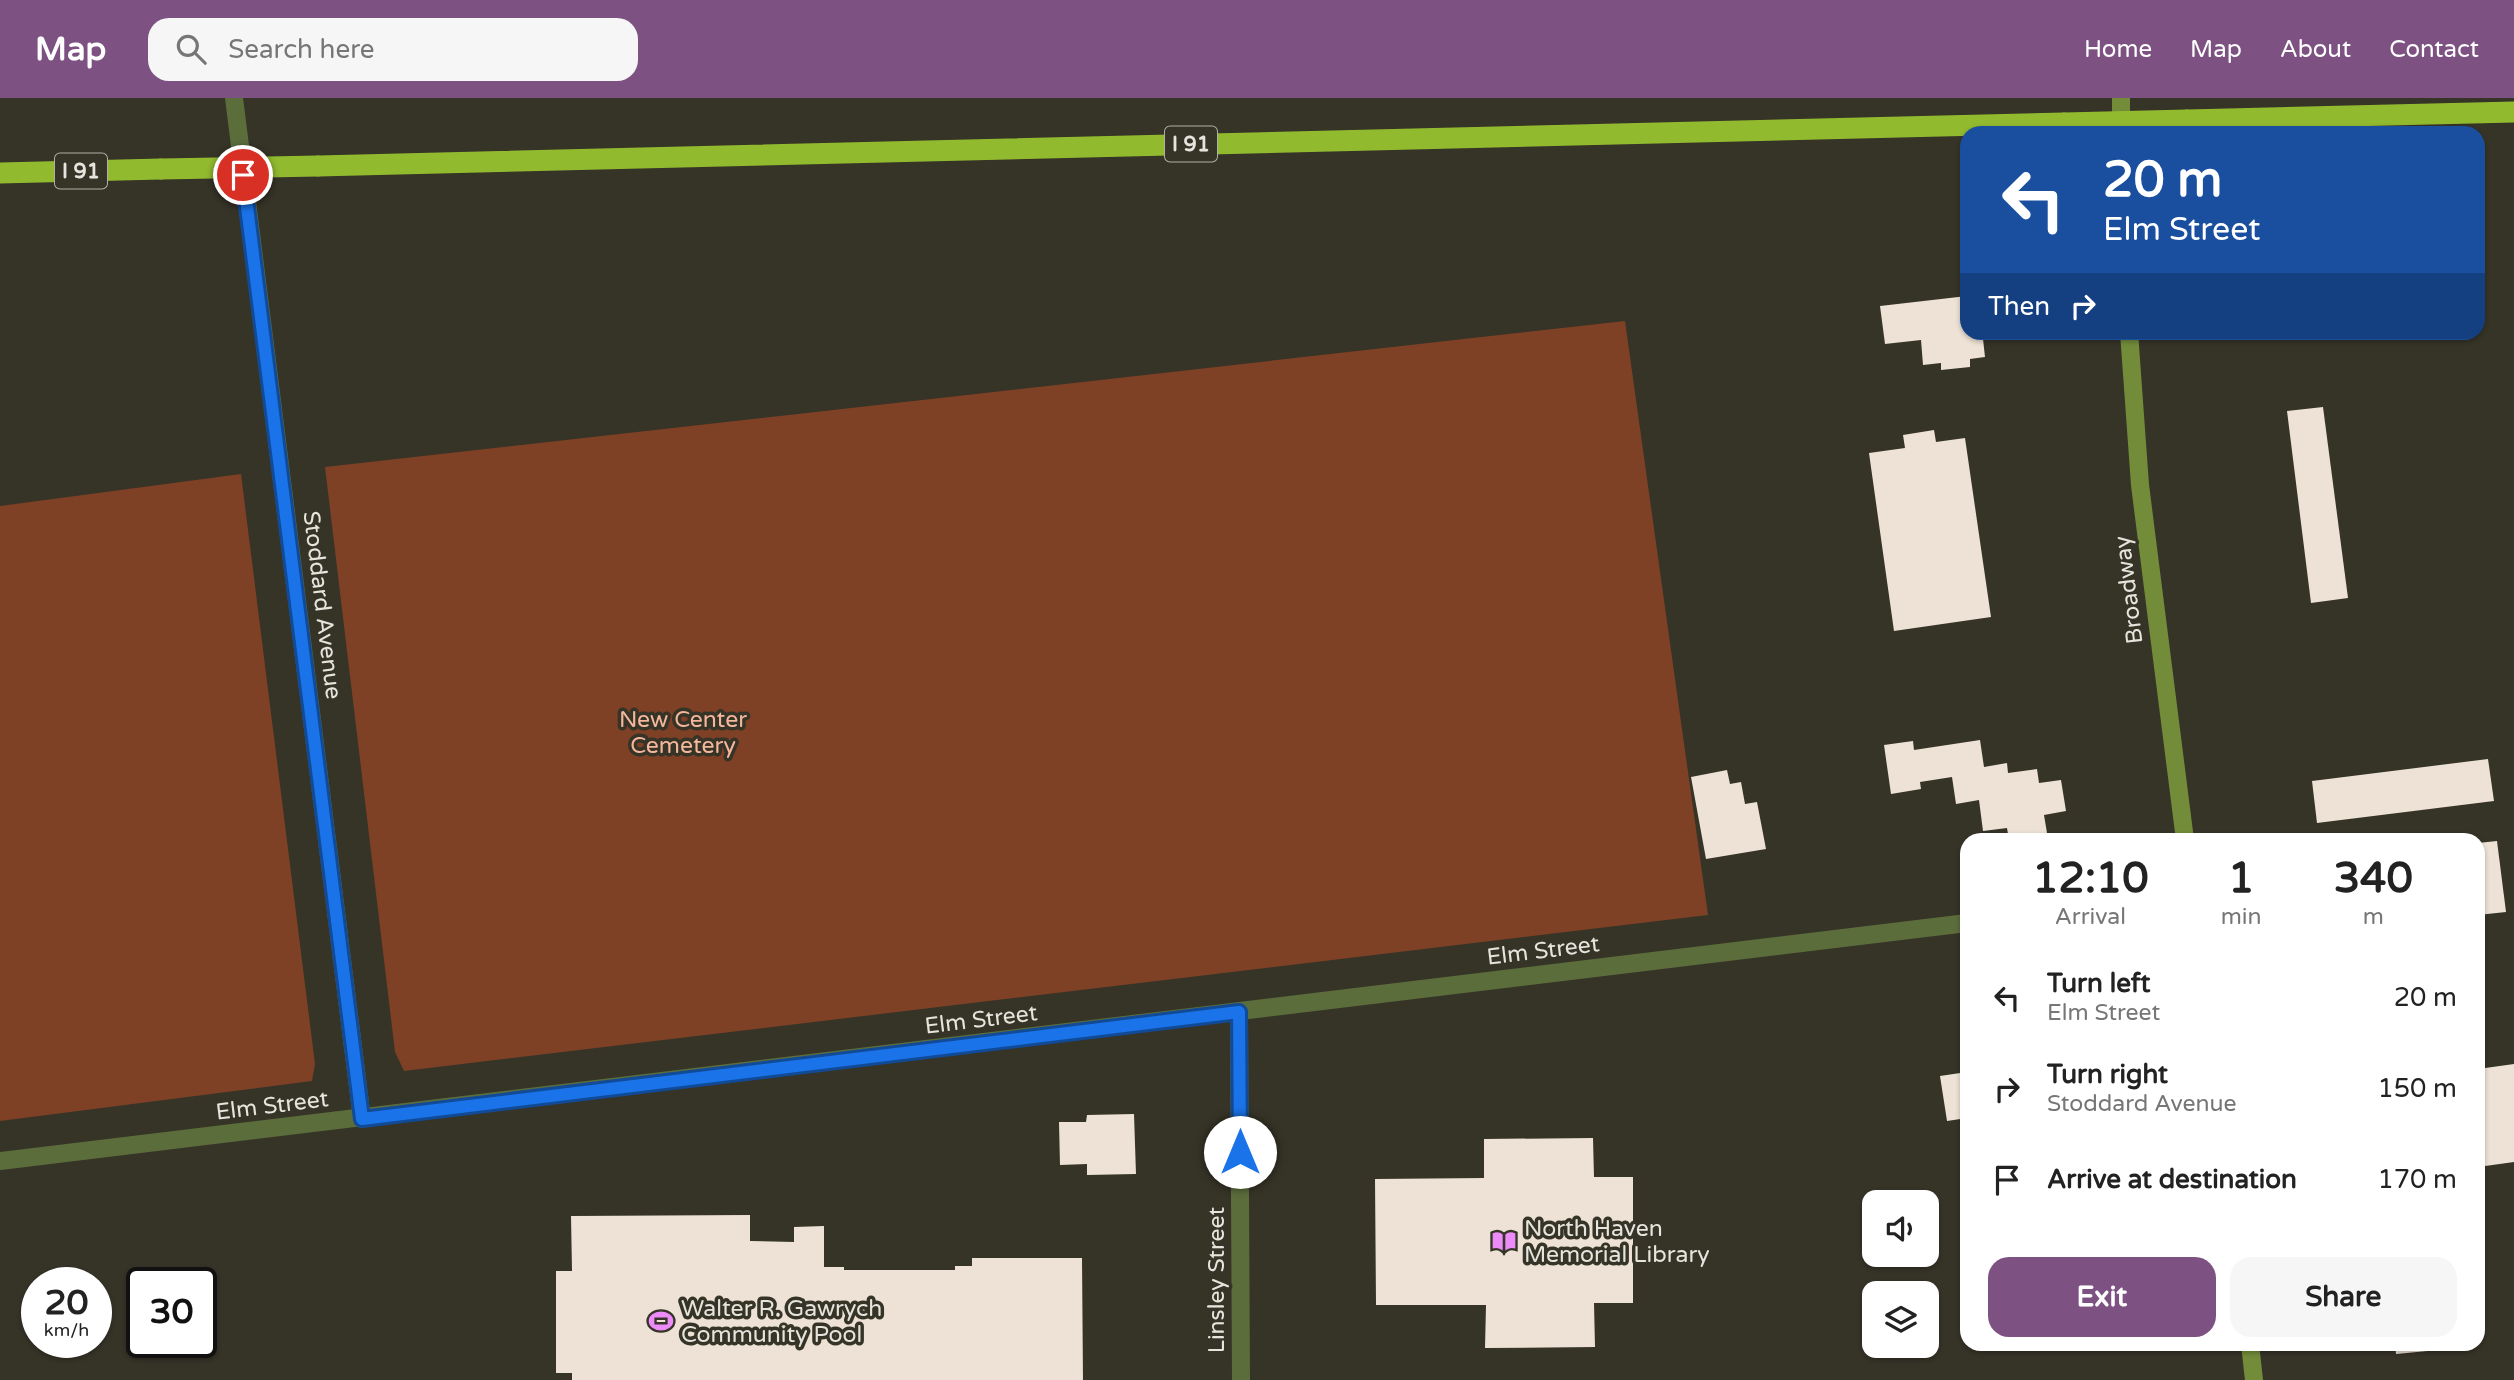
<!DOCTYPE html>
<html lang="en">
<head>
<meta charset="utf-8">
<style>
	body { margin:0; font-family:"Varela Round",sans-serif; background:#f6f6f6; color:#222; height:100vh; display:flex; flex-direction:column; font-size:26px; white-space:nowrap }
	* { box-sizing:border-box; margin:0 }
	p { font-size:23px; color:#767676 }
	.icon { flex:none; width:38px; height:38px; fill:none; stroke:currentColor; stroke-width:2; stroke-linecap:round; stroke-linejoin:round }
	.map { position:relative; flex:1; overflow:hidden }
	.drawer { position:absolute; left:1960px; top:735px; width:525px; height:518px; display:flex; flex-direction:column; background:#fff; border-radius:21px; box-shadow:0 2px 5px #0004 }
	.drawer>* { flex:none }
	.hud { position:absolute; left:1960px; top:28px; width:525px; height:214px; border-radius:21px; box-shadow:0 2px 5px #0004; background:#1a4fa0; color:#fff; overflow:hidden }
	.controls { position:absolute; left:1862px; top:1092px; display:grid; gap:14px }
	.controls a { display:grid; place-items:center; width:77px; height:77px; border-radius:14px; background:#fff; box-shadow:0 2px 5px #0004; font-size:35px }
	.speed { position:absolute; left:21px; top:1169px; display:flex; gap:14px; font-size:35px; font-weight:700; text-align:center }
	.speed>* { display:grid; place-content:center; width:91px; height:91px; border-radius:50%; background:#fff; box-shadow:0 2px 5px #0004; line-height:1 }
	.speed small { font-size:18px; font-weight:400 }
	.speed .limit { border:4px solid #111; border-radius:10px; background:#fff; color:#111 }
	.pin { position:absolute; display:grid; place-items:center; width:60px; height:60px; color:#fff; margin:-30px; border:4px solid #fff; border-radius:50%; box-shadow:0 2px 7px #0007 }
	.me { position:absolute; width:77px; margin:-38px; rotate:0deg; stroke-linejoin:round; filter:drop-shadow(0 0 5px #0008) }
	.turn { display:flex; align-items:center; gap:24px; height:147px; padding:0 28px; font-size:32px }
	.turn .icon { width:91px; height:91px; stroke-width:2.5 }
	.turn b { display:block; font-size:49px; line-height:60px }
	.then { display:flex; align-items:center; height:66px; padding:0 28px; background:#0003; gap:14px; font-size:26px }
	.eta { display:flex; justify-content:space-evenly; align-items:center; height:119px; text-align:center }
	.eta b { font-size:42px; font-weight:700; line-height:49px }
	.primary-button { display:flex; gap:14px; margin-top:auto; padding:14px 28px }
	.primary-button a { flex:1; height:80px; border-radius:21px; background:#7d5283; color:#fff; font-size:28px; font-weight:700; line-height:80px; text-align:center }
	.primary-button a+a { background:#f6f6f6; color:#222 }
	ul { padding:0; list-style:none }
	li { display:flex; align-items:center; gap:21px; height:91px; padding:0 28px }
	li div { flex:1 }
	li b { display:block; font-size:26px }
	li em { font-style:normal }
	header { display:flex; align-items:center; gap:42px; box-sizing:border-box; height:98px; padding:0 35px; background:#7d5283; color:#fff }
	header strong { font-size:33px }
	nav { display:flex; gap:38px; margin-inline-start:auto; font-size:24px }
	.search { width:490px; height:63px; background:#f6f6f6; display:flex; align-items:center; gap:18px; box-sizing:border-box; padding:0 24px; border-radius:21px; color:#767676; font-size:26px }
	.map>svg:first-child { display:block }
</style>
</head>
<body>
<header>
<strong>Map</strong>
<div class="search"><svg class="icon" aria-label="search" viewBox="0 0 24 24"><circle cx="10" cy="10" r="6"/><path d="M15 15l6 6"/></svg>Search here</div>
<nav><a>Home</a><a>Map</a><a>About</a><a>Contact</a></nav>
</header>
<div class="map">
<svg width="2514" height="1282" viewBox="0 0 2514 1282">
	<rect width="100%" height="100%" fill="#363327"/>
	<!-- green -->
	<g fill="#7e4126">
		<path d="M1625 223 1708 817 404 973 395 954 325 369Z"/>
		<path d="M241 376 315 966 312 983 0 1023V408Z"/>
	</g>
	<!-- building -->
	<g fill="#ede2d5">
		<path d="M1967 198V234L2025 236 1983 241 1985 259 1970 261V269L1941 272V265L1923 267 1921 242 1885 246 1880 208Z"/>
		<path d="M2323 309 2348 500 2311 505 2287 313Z"/>
		<path d="M1934 332 1936 344 1965 340 1991 519 1894 533 1869 355 1905 350 1903 337Z"/>
		<path d="M1980 642 1984 669 2007 665 2008 675 2037 671 2039 685 2061 682 2066 713 2044 717 2048 741 2009 742 2007 730 1983 733 1979 702 1956 706 1952 679 1920 684 1921 691 1891 696 1884 647 1913 643 1914 652Z"/>
		<path d="M2488 661 2494 703 2317 725 2312 683Z"/>
		<path d="M1727 672 1730 686 1741 684 1745 706 1757 704 1766 751 1706 761 1691 679Z"/>
		<path d="M2497 743 2506 814 2478 817V745Z"/>
		<path d="M2514 966V1064L2478 1069V971Z"/>
		<path d="M1967 974V1020L1947 1023 1940 978Z"/>
		<path d="M1134 1016 1136 1076 1087 1077V1066L1060 1067 1059 1024H1086L1087 1017Z"/>
		<path d="M1593 1040 1594 1079H1633V1205H1594L1595 1249 1485 1250 1486 1207H1376L1375 1081 1484 1080V1041Z"/>
		<path d="M750 1117V1143L794 1144V1129L824 1128V1169H844V1172H955V1168H972V1160H1082L1083 1282H572V1275H556V1173H572L571 1118Z"/>
		<path d="M2395 1246H2437L2438 1252 2396 1256Z"/>
	</g>
	<g fill="none" stroke-linecap="round" stroke-linejoin="round">
		<!-- minor -->
		<g stroke="#5c6d3c" stroke-width="18">
			<path d="M234 0 362 1021"/>
			<path d="M1239 914 1241 1282"/>
		</g>
		<!-- tertiary -->
		<path stroke="#5c6d3c" stroke-width="18" d="M0 1063 1967 825"/>
		<!-- secondary -->
		<g stroke="#728c3a" stroke-width="18">
			<path d="M2121 0V35"/>
			<path d="M2129 234 2140 387 2185 742"/>
			<path d="M2250 1246 2254 1282"/>
		</g>
		<!-- motorway -->
		<g stroke="#92ba2f" stroke-width="21">
			<path d="M2187 22 2514 14"/>
			<path d="M318 68 2064 25"/>
			<path d="M0 75 161 71"/>
		</g>
		<!-- motorway-bridge -->
		<g stroke="#92ba2f" stroke-width="21">
			<path d="M2064 25 2187 22"/>
			<path d="M161 71 318 68"/>
		</g>
	</g>
	<g fill="none" stroke-linecap="round" stroke-linejoin="round">
		<!-- route casing -->
		<g stroke="#114b97" stroke-width="18">
			<path id="route" d="M243 77 362 1021 1239 914 1240 1054"/>
		</g>
		<!-- route -->
		<use href="#route" stroke="#1a73e8" stroke-width="12"/>
	</g>
	<!-- icons -->
	<defs>
		<g id="library-bare" transform="scale(1.89)"><path d="M-6-4Q-3-5.5-.7-3.5V5Q-3 3-6 4ZM6-4Q3-5.5 .7-3.5V5Q3 3 6 4Z" fill="#ed8cf9" stroke="#363327" stroke-width="2.5" paint-order="stroke"/></g>
		<g id="stadium-bare" transform="scale(1.89)"><path d="M0-5a6.5 5 0 1 0 0 10a6.5 5 0 1 0 0-10ZM-3.5-1.8h7v3.6h-7Z" fill="#ed8cf9" stroke="#363327" stroke-width="2.5" paint-order="stroke"/></g>
	</defs>
	<g fill-rule="evenodd">
		<use href="#library-bare" x="1504" y="1143"/>
		<use href="#stadium-bare" x="661" y="1223"/>
	</g>
	<g text-anchor="middle" stroke-width="7" stroke-linejoin="round" paint-order="stroke">
		<!-- shield labels -->
		<g fill="#363327" stroke="#b1b0a6" stroke-width="2">
			<rect x="1165" y="28.5" width="52" height="35" rx="5"/>
			<rect x="55" y="55.5" width="52" height="35" rx="5"/>
		</g>
		<g font-size="21" font-weight="bold" fill="#e6e5dd">
			<text x="1191" y="53">I 91</text>
			<text x="81" y="80">I 91</text>
		</g>
		<!-- street labels -->
		<g font-size="23" fill="#e6e5dd" stroke="#363327">
			<text transform="translate(2128 492) rotate(-97)" y="8">Broadway</text>
			<text transform="translate(323 507) rotate(83)" y="8">Stoddard Avenue</text>
			<text transform="translate(1543 852) rotate(-7)" y="8">Elm Street</text>
			<text transform="translate(981 921) rotate(-7)" y="8">Elm Street</text>
			<text transform="translate(272 1007) rotate(-7)" y="8">Elm Street</text>
			<text transform="translate(1216 1182) rotate(-90)" y="8">Linsley Street</text>
		</g>
		<!-- park labels -->
		<g font-size="23" fill="#f5b79c" stroke="#363327">
			<text x="683" y="629">New Center<tspan x="683" dy="26">Cemetery</tspan></text>
		</g>
		<!-- poi labels -->
		<g font-size="23" fill="#e6e5dd" stroke="#363327" text-anchor="start">
			<text x="1524" y="1138">North Haven<tspan x="1524" dy="26">Memorial Library</tspan></text>
			<text x="681" y="1218">Walter R. Gawrych<tspan x="681" dy="26">Community Pool</tspan></text>
		</g>
	</g>
</svg>
<div class="controls">
<a><svg class="icon" aria-label="sound" viewBox="0 0 24 24"><path d="M4 9h4l5-4v14l-5-4H4zM17 9q2 3 0 6"/></svg></a>
<a><svg class="icon" aria-label="layers" viewBox="0 0 24 24"><path d="M12 4l9 5-9 5-9-5zM3 14l9 5 9-5"/></svg></a>
</div>
<div class="speed"><div>20<small>km/h</small></div><div class="limit">30</div></div>
<div class="pin" style="left:243px;top:77px;background:#d93025"><svg class="icon" aria-label="arrive" viewBox="0 0 24 24"><path d="M6 21V4h12l-3 4 3 4H6"/></svg></div>
<svg class="me" style="left:1240px;top:1054px" viewBox="-20 -20 40 40"><circle r="19" fill="#fff"/><path d="M0-13L10 11 0 6-10 11z" fill="#1a73e8"/></svg>
<div class="hud">
<div class="turn"><svg class="icon" aria-label="left" viewBox="0 0 24 24"><path d="M17 20v-9H6M10 6l-5 5 5 5"/></svg><div><b>20 m</b>Elm Street</div></div>
<div class="then">Then<svg class="icon" aria-label="right" viewBox="0 0 24 24"><path d="M7 20v-9h11M14 6l5 5-5 5"/></svg></div>
</div>
<section class="drawer">
<div class="eta">
<div><b>12:10</b><p>Arrival</p></div>
<div><b>1</b><p>min</p></div>
<div><b>340</b><p>m</p></div>
</div>
<ul>
<li><svg class="icon" aria-label="left" viewBox="0 0 24 24"><path d="M17 20v-9H6M10 6l-5 5 5 5"/></svg><div><b>Turn left</b><p>Elm Street</p></div><em>20 m</em></li>
<li><svg class="icon" aria-label="right" viewBox="0 0 24 24"><path d="M7 20v-9h11M14 6l5 5-5 5"/></svg><div><b>Turn right</b><p>Stoddard Avenue</p></div><em>150 m</em></li>
<li><svg class="icon" aria-label="arrive" viewBox="0 0 24 24"><path d="M6 21V4h12l-3 4 3 4H6"/></svg><div><b>Arrive at destination</b></div><em>170 m</em></li>
</ul>
<div class="primary-button"><a>Exit</a><a>Share</a></div>
</section>
</div>
</body>
</html>
